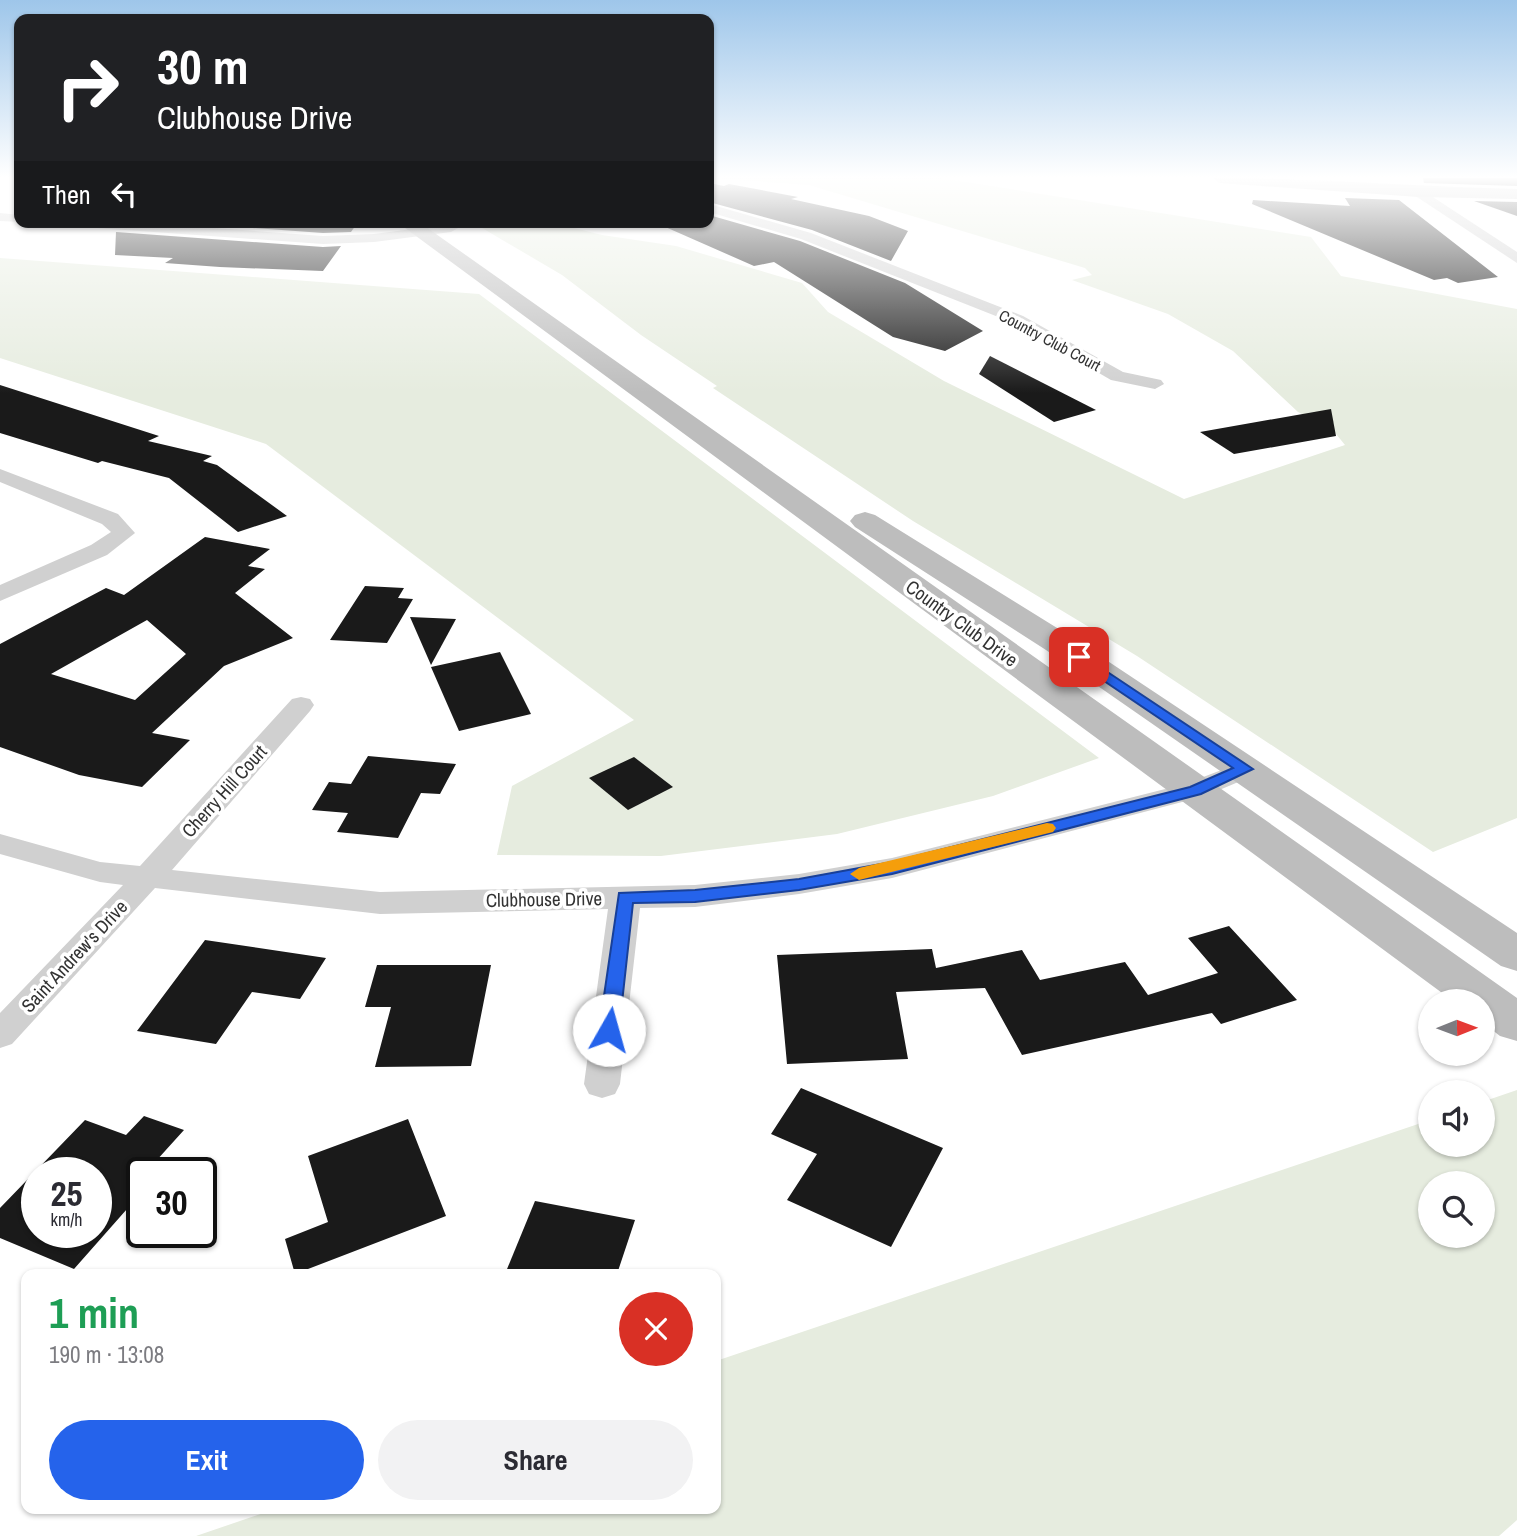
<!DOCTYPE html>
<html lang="en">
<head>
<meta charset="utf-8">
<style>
	body { margin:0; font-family:"Archivo Narrow",sans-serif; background:#f2f2f3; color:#2b2b33; height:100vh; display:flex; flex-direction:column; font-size:26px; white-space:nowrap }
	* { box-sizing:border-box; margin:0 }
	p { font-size:23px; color:#7c7c81 }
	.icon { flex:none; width:38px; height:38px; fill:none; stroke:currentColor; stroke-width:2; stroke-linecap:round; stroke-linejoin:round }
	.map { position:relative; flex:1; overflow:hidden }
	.side { position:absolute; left:21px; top:1269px; width:700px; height:245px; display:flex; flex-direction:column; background:#fff; border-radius:14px; box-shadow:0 2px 5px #0004 }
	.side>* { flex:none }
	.hud { position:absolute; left:14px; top:14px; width:700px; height:214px; border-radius:14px; box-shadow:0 2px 5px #0004; background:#202124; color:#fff; overflow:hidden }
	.needle { width:46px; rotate:89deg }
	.tools { position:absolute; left:1418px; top:989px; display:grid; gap:14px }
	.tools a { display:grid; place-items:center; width:77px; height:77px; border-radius:50%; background:#fff; box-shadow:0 2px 5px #0004; font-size:35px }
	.speed { position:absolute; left:21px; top:1157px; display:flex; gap:14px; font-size:35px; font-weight:700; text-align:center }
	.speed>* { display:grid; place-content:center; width:91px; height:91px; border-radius:50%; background:#fff; box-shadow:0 2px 5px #0004; line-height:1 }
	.speed small { font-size:18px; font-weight:400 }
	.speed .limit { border:4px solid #111; border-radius:10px; background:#fff; color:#111 }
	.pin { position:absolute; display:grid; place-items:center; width:60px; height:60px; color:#fff; margin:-30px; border-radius:14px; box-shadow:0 4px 10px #0006 }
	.me { position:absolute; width:77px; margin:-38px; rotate:7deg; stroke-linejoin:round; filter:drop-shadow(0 0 5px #0008) }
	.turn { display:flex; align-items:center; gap:24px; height:147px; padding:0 28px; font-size:32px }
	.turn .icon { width:91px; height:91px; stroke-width:2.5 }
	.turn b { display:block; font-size:49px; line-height:60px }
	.then { display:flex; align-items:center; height:66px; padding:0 28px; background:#0003; gap:14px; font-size:26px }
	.round { display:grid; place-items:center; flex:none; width:74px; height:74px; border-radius:37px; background:#f2f2f3 }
	.overview { display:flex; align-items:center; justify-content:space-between; height:119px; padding:0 28px }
	h1 { font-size:42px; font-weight:800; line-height:52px; color:#1e9e55 }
	.button { display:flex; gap:14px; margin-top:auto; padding:14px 28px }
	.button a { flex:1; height:80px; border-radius:42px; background:#2563eb; color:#fff; font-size:28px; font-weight:800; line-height:80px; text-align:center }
	.button a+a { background:#f2f2f3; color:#2b2b33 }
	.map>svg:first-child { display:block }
</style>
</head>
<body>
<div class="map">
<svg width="1517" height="1536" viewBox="0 0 1517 1536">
	<rect width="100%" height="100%" fill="#fff"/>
	<!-- green -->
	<g fill="#e6ecdf" fill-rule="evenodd">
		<path d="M709 178H941L1311 237 1341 276 1517 309V818L1433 852 1137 656 913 521 713 388 717 386 641 335 562 275 472 222H550L602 235 676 246 802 283 828 312 944 381 1184 499 1345 445 1332 429 1298 412 1233 351 1168 314 1072 280 1092 275 1085 268 809 185Z"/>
		<path d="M0 258 479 294 1099 758 993 796 837 834 661 856 497 855 512 786 634 720 266 444 0 358Z"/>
		<path d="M1517 1090V1520L1499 1536H196L278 1508H716V1361L1430 1120V1144H1482V1102ZM1430 1183H1482V1236H1430Z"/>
	</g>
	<!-- building -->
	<g fill="#1a1a1a" fill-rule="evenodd">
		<path d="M1423 178H1517V186L1424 183Z"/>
		<path d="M709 183 724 186 729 184 798 197 791 199 869 216 908 231 891 261 812 230 709 202Z"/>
		<path d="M1345 198 1399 200 1498 277 1458 283 1447 278 1434 280 1252 204 1253 200 1350 206Z"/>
		<path d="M1474 201 1517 202V216Z"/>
		<path d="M709 215 800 241 905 283 983 331 945 351 893 337 774 262 754 266 654 222H709Z"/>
		<path d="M171 222H358L351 232 323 233Z"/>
		<path d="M116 232 323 247 341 246 323 271 220 267 165 263 173 258 115 255Z"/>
		<path d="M990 356 1096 410 1054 422 979 374Z"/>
		<path d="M0 385 159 436 148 441 212 456 203 461 217 465 287 516 238 532 169 478 102 461 98 463 0 433Z"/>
		<path d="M1331 409 1336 436 1234 454 1200 432Z"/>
		<path d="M205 537 270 549 248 566 265 569 235 593 293 638 224 666 152 733 190 740 142 787 79 775 0 747V644L106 588 124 595ZM147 620 186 654 135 700 51 674Z"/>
		<path d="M365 586 404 588 398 598 413 599 387 643 330 640Z"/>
		<path d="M410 617 456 619 431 665Z"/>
		<path d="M500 652 531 714 459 731 431 667Z"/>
		<path d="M368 756 456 764 440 794 421 793 398 838 337 832 348 813 312 810 329 782 351 784Z"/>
		<path d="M634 757 673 787 628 810 589 778Z"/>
		<path d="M1229 926 1297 1000 1221 1024 1212 1013 1022 1055 985 988 896 992 908 1059 787 1064 777 955 932 949 936 968 1022 950 1040 980 1125 962 1148 995 1218 973 1188 938Z"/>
		<path d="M205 940 326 958 300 999 252 992 216 1044 137 1031Z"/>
		<path d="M377 965H491L471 1066 375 1067 391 1007H365Z"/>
		<path d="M801 1088 943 1148 891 1247 787 1200 817 1154 771 1134Z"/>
		<path d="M144 1116 184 1130 146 1172H142V1215L127 1209 74 1269 0 1238V1208L85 1120 126 1135ZM37 1172H96V1232H37Z"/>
		<path d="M408 1119 446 1216 295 1274 285 1239 328 1222 308 1156Z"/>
		<path d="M535 1201 635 1220 617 1274H505Z"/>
	</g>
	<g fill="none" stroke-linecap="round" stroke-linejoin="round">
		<!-- street -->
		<g fill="#d0d0d0" fill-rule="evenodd">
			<path d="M1419 188 1517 252V263L1414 195V189Z"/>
			<path d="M709 204 811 233 1023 316 1123 372 1161 380 1164 384 1155 389 1111 380 1011 322 801 239 709 212Z"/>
			<path d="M0 213 19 215V222H22L0 221Z"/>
			<path d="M62 222H131L323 236 374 234 451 224 458 228 451 232 374 242 323 244 69 226Z"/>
			<path d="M0 469 118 514 135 533 107 555 0 601V585L91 545 111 532 102 524 0 482Z"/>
			<path d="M301 697 310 699 314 705 310 711 172 870 380 892 695 885 799 874 892 858 1185 784 1245 761 1255 763 1259 769 1255 775 1205 796 892 878 799 894 695 907 640 908 620 1084 615 1094 602 1098 589 1094 584 1084 608 909 380 914 155 888 12 1044 0 1048V1013L123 885 100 882 0 854V834L100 862 140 866 292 699Z"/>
		</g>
		<!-- secondary -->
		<g fill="#bdbdbd" fill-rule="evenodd">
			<path d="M1212 178C1314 178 1415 187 1517 189V199L1419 197 1220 183Z"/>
			<path d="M397 222H419L1517 998V1041L1500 1036 1482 1022V1001H1453Z"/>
			<path d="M865 512 875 515 1070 636 1517 933V971L1501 966 1046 650 855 527 850 521 855 515Z"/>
		</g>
	</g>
	<!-- sky -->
	<linearGradient id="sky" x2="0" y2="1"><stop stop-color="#9ec6ea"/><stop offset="0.45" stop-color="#fff"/><stop offset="1" stop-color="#fff" stop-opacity="0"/></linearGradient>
	<rect width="1517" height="393" fill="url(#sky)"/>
	<!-- route -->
	<path fill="#2563eb" stroke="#184099" stroke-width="2" d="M1079 653 1253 769 1201 794 892 874 799 890 695 902 633 903 619 1030 616 1036 609 1038 602 1036 599 1030 619 893 695 890 799 879 892 862 1190 787 1233 768 1073 660V654Z"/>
	<!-- slow -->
	<path fill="#f59e0b" d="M1047 823 1053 824 1056 828 1053 832 859 880 850 874 859 868Z"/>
	<g text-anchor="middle" stroke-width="7" stroke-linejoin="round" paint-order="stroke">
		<!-- far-street labels -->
		<g font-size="16" fill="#333" stroke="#fff">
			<text transform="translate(1050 340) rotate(28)" y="6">Country Club Court</text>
		</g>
		<!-- street labels -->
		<g font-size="19" fill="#333" stroke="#fff">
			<text transform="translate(962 623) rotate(36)" y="7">Country Club Drive</text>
			<text transform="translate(224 791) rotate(-48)" y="7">Cherry Hill Court</text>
			<text transform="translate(544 899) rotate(-1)" y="7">Clubhouse Drive</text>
			<text transform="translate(74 956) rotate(-47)" y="7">Saint Andrew's Drive</text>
		</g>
	</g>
</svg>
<div class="tools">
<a><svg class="needle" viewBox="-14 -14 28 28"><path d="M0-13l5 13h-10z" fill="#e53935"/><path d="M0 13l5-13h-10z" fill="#7c7c81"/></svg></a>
<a><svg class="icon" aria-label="sound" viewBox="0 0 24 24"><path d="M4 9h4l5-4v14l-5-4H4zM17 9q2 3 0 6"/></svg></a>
<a><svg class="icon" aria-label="search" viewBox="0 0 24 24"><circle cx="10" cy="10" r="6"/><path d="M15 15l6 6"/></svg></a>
</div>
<div class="speed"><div>25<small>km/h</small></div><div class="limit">30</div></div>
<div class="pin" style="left:1079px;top:657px;background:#d93025"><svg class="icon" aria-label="arrive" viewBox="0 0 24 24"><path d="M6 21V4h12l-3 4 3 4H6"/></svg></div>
<svg class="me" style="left:609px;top:1030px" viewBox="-20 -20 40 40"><circle r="19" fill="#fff"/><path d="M0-13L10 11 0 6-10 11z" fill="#2563eb"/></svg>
<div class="hud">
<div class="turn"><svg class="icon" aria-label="right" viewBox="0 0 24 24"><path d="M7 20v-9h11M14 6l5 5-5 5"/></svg><div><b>30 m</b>Clubhouse Drive</div></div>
<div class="then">Then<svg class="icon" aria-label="left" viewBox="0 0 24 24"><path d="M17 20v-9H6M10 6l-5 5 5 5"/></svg></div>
</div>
<section class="side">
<div class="overview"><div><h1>1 min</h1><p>190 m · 13:08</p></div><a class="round" style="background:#d93025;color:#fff"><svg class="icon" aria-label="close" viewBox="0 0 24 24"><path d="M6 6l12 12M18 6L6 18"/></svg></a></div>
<div class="button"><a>Exit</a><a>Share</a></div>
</section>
</div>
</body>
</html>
